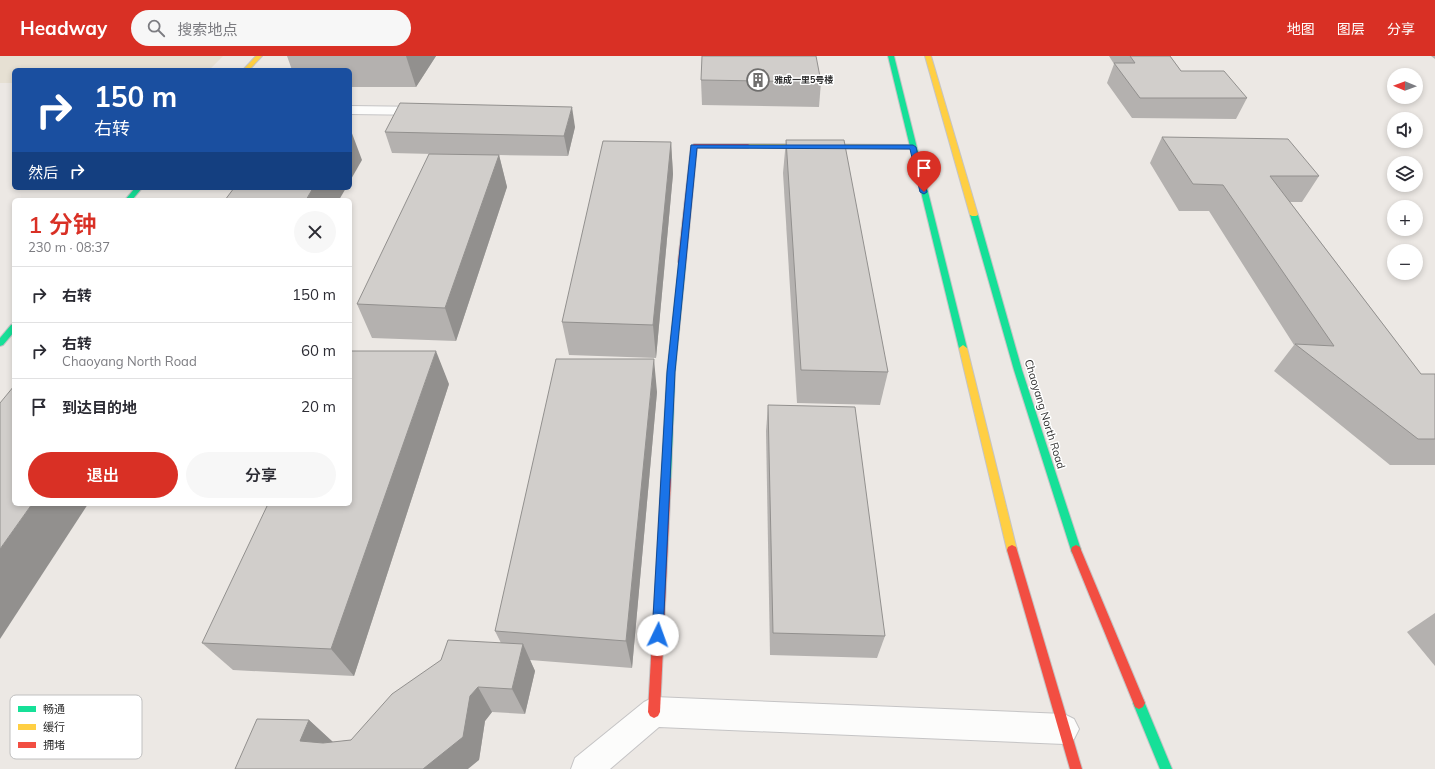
<!DOCTYPE html>
<html lang="zh">
<head>
<meta charset="utf-8">
<style>
	body { margin:0; font-family:Mulish,"Noto Sans SC",sans-serif; background:#f7f7f7; color:#2b2b33; height:100vh; display:flex; flex-direction:column; font-size:15px; white-space:nowrap }
	* { box-sizing:border-box; margin:0 }
	p { font-size:13px; color:#7c7c81 }
	.icon { flex:none; width:22px; height:22px; fill:none; stroke:currentColor; stroke-width:2; stroke-linecap:round; stroke-linejoin:round }
	.map { position:relative; flex:1; overflow:hidden }
	.drawer { position:absolute; left:12px; top:142px; width:340px; height:308px; display:flex; flex-direction:column; background:#fff; border-radius:6px; box-shadow:0 2px 6px #0003 }
	.drawer>* { flex:none }
	.hud { position:absolute; left:12px; top:12px; width:340px; height:122px; border-radius:6px; box-shadow:0 2px 6px #0003; background:#1a4fa0; color:#fff; overflow:hidden }
	.needle { width:26px; rotate:271deg }
	.buttons { position:absolute; left:1387px; top:12px; display:grid; gap:8px }
	.buttons a { display:grid; place-items:center; width:36px; height:36px; border-radius:50%; background:#fff; box-shadow:0 2px 6px #0003; font-size:20px }
	.pin { position:absolute; display:grid; place-items:center; width:34px; height:34px; color:#fff; margin:-41px -17px; border-radius:50% 50% 50% 0; rotate:-45deg; box-shadow:0 0 4px #0007 }
	.pin .icon { rotate:45deg }
	.me { position:absolute; width:44px; margin:-22px; rotate:3deg; stroke-linejoin:round; filter:drop-shadow(0 0 3px #0008) }
	.turn { display:flex; align-items:center; gap:14px; height:84px; padding:0 16px; font-size:18px }
	.turn .icon { width:52px; height:52px; stroke-width:2.5 }
	.turn b { display:block; font-size:28px; line-height:34px }
	.then { display:flex; align-items:center; height:38px; padding:0 16px; background:#0003; gap:8px; font-size:15px }
	.round { display:grid; place-items:center; flex:none; width:42px; height:42px; border-radius:21px; background:#f7f7f7 }
	.headline { display:flex; align-items:center; justify-content:space-between; height:68px; padding:0 16px }
	h1 { font-size:24px; font-weight:600; line-height:30px; color:#d93025 }
	.cta { display:flex; gap:8px; margin-top:auto; padding:8px 16px }
	.cta a { flex:1; height:46px; border-radius:24px; background:#d93025; color:#fff; font-size:16px; font-weight:600; line-height:46px; text-align:center }
	.cta a+a { background:#f7f7f7; color:#2b2b33 }
	ul { padding:0; list-style:none }
	li { display:flex; align-items:center; gap:12px; height:56px; padding:0 16px; border-top:1px solid #e1e1e2 }
	li div { flex:1 }
	li b { display:block; font-size:15px }
	li em { font-style:normal }
	header { display:flex; align-items:center; gap:24px; box-sizing:border-box; height:56px; padding:0 20px; background:#d93025; color:#fff }
	header strong { font-size:19px }
	nav { display:flex; gap:22px; margin-inline-start:auto; font-size:14px }
	.search { width:280px; height:36px; background:#f7f7f7; display:flex; align-items:center; gap:10px; box-sizing:border-box; padding:0 14px; border-radius:22px; color:#7c7c81; font-size:15px }
	.map>svg:first-child { display:block }
</style>
</head>
<body>
<header>
<strong>Headway</strong>
<div class="search"><svg class="icon" aria-label="search" viewBox="0 0 24 24"><circle cx="10" cy="10" r="6"/><path d="M15 15l6 6"/></svg>搜索地点</div>
<nav><a>地图</a><a>图层</a><a>分享</a></nav>
</header>
<div class="map">
<svg width="1435" height="713" viewBox="0 0 1435 713">
	<rect width="100%" height="100%" fill="#ece8e4"/>
	<!-- education -->
	<path fill="#e6e0d3" d="M0 0H223L209 14H14V27H0Z"/>
	<g fill="none" stroke-linecap="round" stroke-linejoin="round">
		<!-- street casing -->
		<g stroke="#c5c4c5" stroke-width="2">
			<g id="street">
				<path d="M350 50 426 51 431 52 433 55 431 58 426 59 350 58Z"/>
				<path d="M654 641 1064 658 1074 663 1079 673 1074 683 1064 688 659 671 610 713H571L575 702 644 646Z"/>
			</g>
		</g>
		<!-- fast casing -->
		<g stroke="#c5c4c5" stroke-width="2">
			<g id="fast">
				<path d="M888 0H894L967 292 963 295 959 292Z"/>
				<path d="M135 132H142L132 144H125Z"/>
				<path d="M974 157 978 159 1022 314 1081 494 1080 497 1076 499 1072 497 1071 494 1014 314 970 159Z"/>
				<path d="M679 204H682L686 206 675 316 671 423 669 426 666 427 663 426 661 423 667 316Z"/>
				<path d="M14 268V276L3 289 0 290V282L11 269Z"/>
				<path d="M1139 641 1143 643 1172 713H1160L1133 647 1135 643Z"/>
			</g>
		</g>
		<!-- slow casing -->
		<g stroke="#c5c4c5" stroke-width="2">
			<g id="slow">
				<path d="M256 0H262L249 14H243Z"/>
				<path d="M925 0H931L978 159 976 160H972L970 159Z"/>
				<path d="M748 88 913 89 916 91 913 93 746 91V89Z"/>
				<path d="M963 289 967 292 1017 494 1016 497 1012 499 1008 497 1007 494 959 292Z"/>
			</g>
		</g>
		<!-- jam casing -->
		<g stroke="#c5c4c5" stroke-width="2">
			<g id="jam">
				<path d="M694 88H748L751 90 748 92H697L686 206 682 208 678 206 691 90Z"/>
				<path d="M666 419 669 420 671 423 660 656 658 660 654 662 650 660 648 656 661 423 663 420Z"/>
				<path d="M1012 489 1016 491 1017 494 1082 713H1070L1007 494 1008 491Z"/>
				<path d="M1076 489 1080 491 1081 494 1145 647 1143 651 1139 653 1135 651 1071 494 1072 491Z"/>
			</g>
		</g>
		<!-- street -->
		<use href="#street" fill="#fcfcfb" fill-rule="evenodd"/>
		<!-- fast -->
		<use href="#fast" fill="#16e098" fill-rule="evenodd"/>
		<!-- slow -->
		<use href="#slow" fill="#ffcf43" fill-rule="evenodd"/>
		<!-- jam -->
		<use href="#jam" fill="#f24e42" fill-rule="evenodd"/>
	</g>
	<!-- wall -->
	<g fill="#b4b1af">
		<path d="M287 0H436L416 31H350V14H292Z"/>
		<path d="M1109 0H1170L1181 15 1247 42 1236 63 1132 62 1107 27 1114 8Z"/>
		<path d="M1431 0H1435V3Z"/>
		<path d="M701 24 821 26 819 51 702 49Z"/>
		<path d="M575 71 568 100 499 99 507 131 456 285 372 282 357 248 473 99 392 97 385 76Z"/>
		<path d="M1162 81 1319 120 1302 146H1290L1421 318H1435V409H1390L1274 315 1294 289 1209 155H1179L1150 107Z"/>
		<path d="M786 84 888 316 880 349 797 347 783 117Z"/>
		<path d="M671 86 673 118 656 302 569 299 562 266Z"/>
		<path d="M449 328 354 620 233 614 202 587Z"/>
		<path d="M657 336 632 612 530 604 535 615 525 658 492 656 485 665 479 704 235 713 309 664 333 686 351 684 501 587 495 575Z"/>
		<path d="M768 349 885 580 877 602 770 599 766 375Z"/>
		<path d="M1435 557V610L1407 576Z"/>
	</g>
	<!-- shaded-wall -->
	<g fill="#92908e">
		<path d="M406 0H436L416 31Z"/>
		<path d="M572 51 575 71 568 100 564 80Z"/>
		<path d="M350 72 362 104 350 125Z"/>
		<path d="M671 86 673 118 656 302 653 269Z"/>
		<path d="M499 99 507 131 456 285 445 252Z"/>
		<path d="M313 132H346L339 144H306Z"/>
		<path d="M436 295 449 328 354 620 331 593Z"/>
		<path d="M654 303 657 336 632 612 626 585Z"/>
		<path d="M32 448H88L0 583V493Z"/>
		<path d="M523 588 535 615 525 658 512 633Z"/>
		<path d="M478 631 492 656 485 665 479 704 468 713H423L470 640Z"/>
		<path d="M309 664 335 688 326 708 300 685Z"/>
	</g>
	<!-- building -->
	<g fill="#d1cecb" stroke="#92908e">
		<path d="M702 0H816L821 26 701 24Z"/>
		<path d="M1130 0H1170L1181 15H1224L1247 42H1140L1114 7H1135Z"/>
		<path d="M400 47 572 51 564 80 385 76Z"/>
		<path d="M1162 81 1288 83 1319 120H1270L1421 318H1435V383H1418L1295 288 1334 290 1223 129 1193 128Z"/>
		<path d="M786 84H844L888 316 801 314Z"/>
		<path d="M603 85 671 86 653 269 562 266Z"/>
		<path d="M429 98 499 99 445 252 357 248Z"/>
		<path d="M234 132H313L306 144H225Z"/>
		<path d="M350 295H436L331 593 202 587 268 448H350Z"/>
		<path d="M556 303H654L626 585 495 575Z"/>
		<path d="M14 330V448H32L0 493V347Z"/>
		<path d="M768 349 855 351 885 580 773 577Z"/>
		<path d="M448 584 523 588 512 633 478 631 470 640 463 681 423 713H235L257 663 309 664 300 685 323 687 351 684 392 638 441 604Z"/>
	</g>
	<!-- route -->
	<path fill="#1a73e8" stroke="#114b97" d="M691 89H913L916 91 927 136 924 138 920 136 910 93 697 92 675 316 663 579 662 583 658 584 654 583 652 579 667 316Z"/>
	<!-- icons -->
	<defs>
		<g id="building-ring" transform="scale(1.15)"><circle r="9.5" fill="#fff" stroke="#706f6e" stroke-width="1.5"/><path d="M-4-6H4V6H1V3H-1V6H-4ZM-2.5-4.3h1.7v1.8h-1.7ZM.8-4.3h1.7v1.8H.8ZM-2.5-1h1.7V.8h-1.7ZM.8-1h1.7V.8H.8Z" fill="#706f6e"/></g>
	</defs>
	<g fill-rule="evenodd">
		<use href="#building-ring" x="758" y="24"/>
	</g>
	<g text-anchor="middle" stroke-width="3" stroke-linejoin="round" paint-order="stroke">
		<!-- far-poi labels -->
		<g font-size="9" font-weight="bold" fill="#2e2e2e" stroke="#fff" text-anchor="start">
			<text x="774" y="27">雅成一里5号楼</text>
		</g>
		<!-- street labels -->
		<g font-size="11" fill="#2e2e2e" stroke="#fff">
			<text transform="translate(1045 358) rotate(73)" y="4">Chaoyang North Road</text>
		</g>
	</g>
	<!-- legend -->
	<rect x="10" y="639" width="132" height="64" rx="6" fill="#fff" stroke="#c0c0c0" stroke-width="1"/>
	<rect x="18" y="650" width="18" height="6" fill="#16e098"/>
	<rect x="18" y="668" width="18" height="6" fill="#ffcf43"/>
	<rect x="18" y="686" width="18" height="6" fill="#f24e42"/>
	<g font-size="11" fill="#2e2e2e">
		<text x="43" y="657">畅通</text>
		<text x="43" y="675">缓行</text>
		<text x="43" y="693">拥堵</text>
	</g>
</svg>
<div class="buttons">
<a><svg class="needle" viewBox="-14 -14 28 28"><path d="M0-13l5 13h-10z" fill="#e53935"/><path d="M0 13l5-13h-10z" fill="#7c7c81"/></svg></a>
<a><svg class="icon" aria-label="sound" viewBox="0 0 24 24"><path d="M4 9h4l5-4v14l-5-4H4zM17 9q2 3 0 6"/></svg></a>
<a><svg class="icon" aria-label="layers" viewBox="0 0 24 24"><path d="M12 4l9 5-9 5-9-5zM3 14l9 5 9-5"/></svg></a>
<a>+</a>
<a>−</a>
</div>
<div class="pin" style="left:924px;top:136px;background:#d93025"><svg class="icon" aria-label="arrive" viewBox="0 0 24 24"><path d="M6 21V4h12l-3 4 3 4H6"/></svg></div>
<svg class="me" style="left:658px;top:579px" viewBox="-20 -20 40 40"><circle r="19" fill="#fff"/><path d="M0-13L10 11 0 6-10 11z" fill="#1a73e8"/></svg>
<div class="hud">
<div class="turn"><svg class="icon" aria-label="right" viewBox="0 0 24 24"><path d="M7 20v-9h11M14 6l5 5-5 5"/></svg><div><b>150 m</b>右转</div></div>
<div class="then">然后<svg class="icon" aria-label="right" viewBox="0 0 24 24"><path d="M7 20v-9h11M14 6l5 5-5 5"/></svg></div>
</div>
<section class="drawer">
<div class="headline"><div><h1>1 分钟</h1><p>230 m · 08:37</p></div><a class="round"><svg class="icon" aria-label="close" viewBox="0 0 24 24"><path d="M6 6l12 12M18 6L6 18"/></svg></a></div>
<ul>
<li><svg class="icon" aria-label="right" viewBox="0 0 24 24"><path d="M7 20v-9h11M14 6l5 5-5 5"/></svg><div><b>右转</b></div><em>150 m</em></li>
<li><svg class="icon" aria-label="right" viewBox="0 0 24 24"><path d="M7 20v-9h11M14 6l5 5-5 5"/></svg><div><b>右转</b><p>Chaoyang North Road</p></div><em>60 m</em></li>
<li><svg class="icon" aria-label="arrive" viewBox="0 0 24 24"><path d="M6 21V4h12l-3 4 3 4H6"/></svg><div><b>到达目的地</b></div><em>20 m</em></li>
</ul>
<div class="cta"><a>退出</a><a>分享</a></div>
</section>
</div>
</body>
</html>
